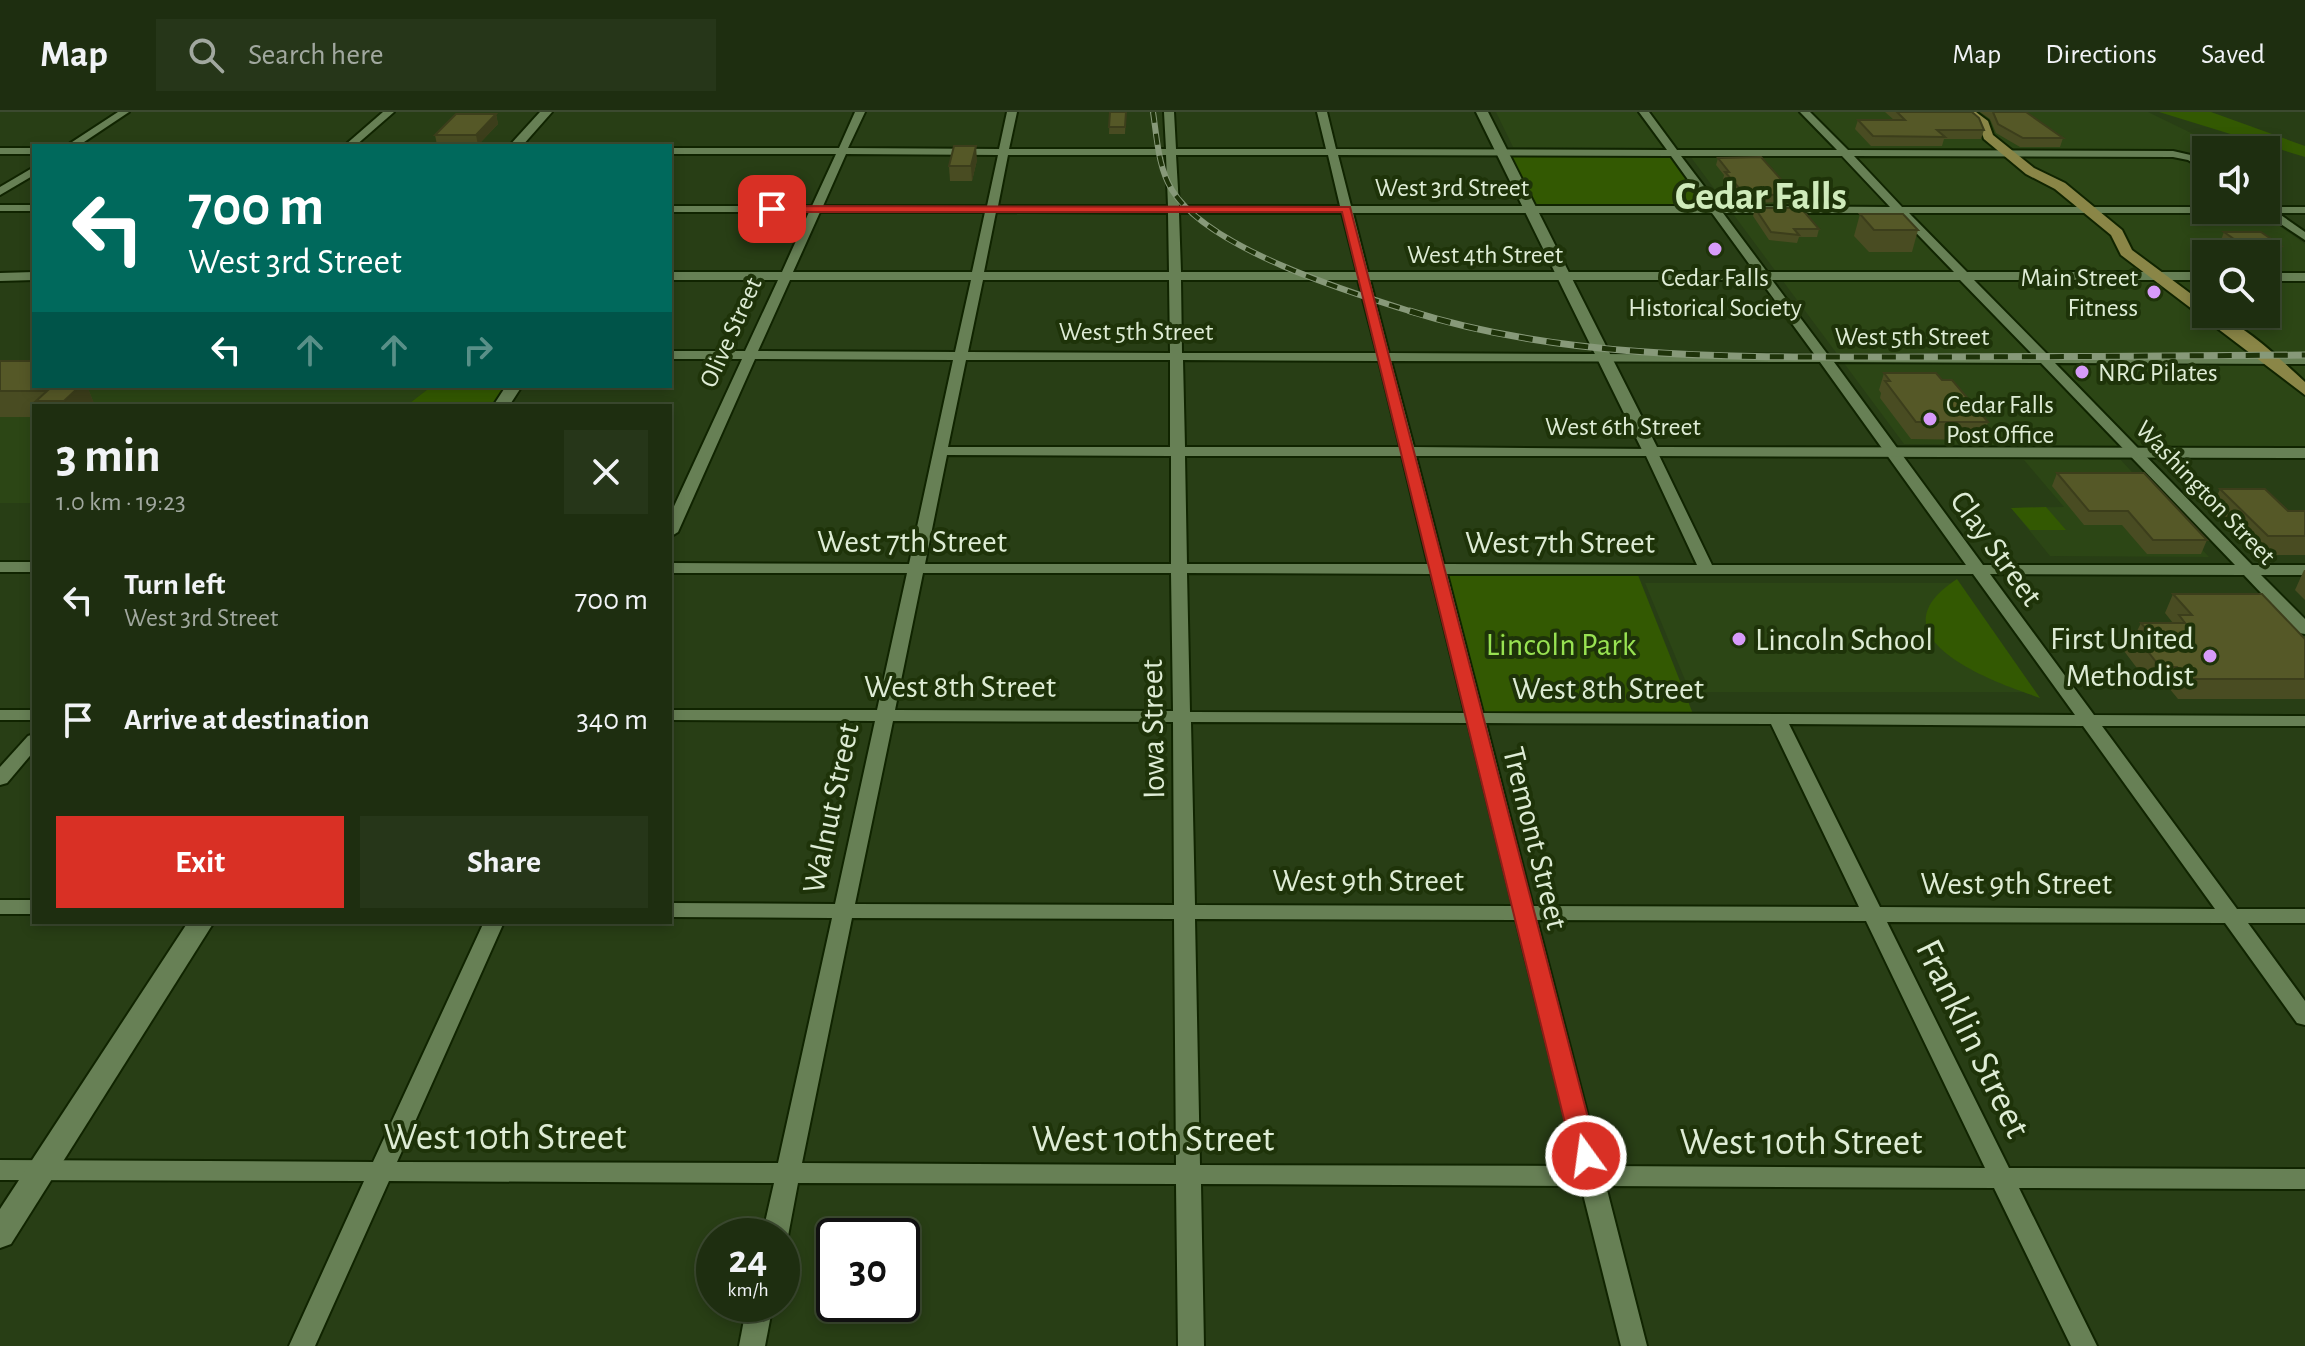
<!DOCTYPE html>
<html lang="en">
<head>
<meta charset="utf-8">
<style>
	body { margin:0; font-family:"Alegreya Sans",sans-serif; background:#263619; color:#f1f3f6; height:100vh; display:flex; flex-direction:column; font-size:30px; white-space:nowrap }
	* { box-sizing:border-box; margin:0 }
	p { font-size:26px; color:#a1a89f }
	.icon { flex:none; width:44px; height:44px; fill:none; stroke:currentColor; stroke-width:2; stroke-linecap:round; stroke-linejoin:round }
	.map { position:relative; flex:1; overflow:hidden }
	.drawer { position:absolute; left:32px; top:292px; width:640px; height:520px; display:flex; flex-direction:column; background:#1e2e10; border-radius:0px; box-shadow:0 4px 12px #0003,0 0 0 2px #3c4a30 }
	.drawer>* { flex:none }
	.hud { position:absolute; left:32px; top:32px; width:640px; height:244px; border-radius:0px; box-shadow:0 4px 12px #0003,0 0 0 2px #3c4a30; background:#00695c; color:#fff; overflow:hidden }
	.controls { position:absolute; left:2192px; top:24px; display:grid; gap:16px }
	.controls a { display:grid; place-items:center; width:88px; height:88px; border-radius:0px; background:#1e2e10; box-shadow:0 4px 12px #0003,0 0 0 2px #3c4a30; font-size:40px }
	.speed { position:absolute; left:696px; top:1106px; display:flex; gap:16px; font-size:40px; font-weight:700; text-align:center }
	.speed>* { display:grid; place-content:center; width:104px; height:104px; border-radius:50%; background:#1e2e10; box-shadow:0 4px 12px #0003,0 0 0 2px #3c4a30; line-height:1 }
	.speed small { font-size:20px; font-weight:400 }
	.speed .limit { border:4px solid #111; border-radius:12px; background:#fff; color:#111 }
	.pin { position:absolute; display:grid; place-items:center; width:68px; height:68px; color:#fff; margin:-34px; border-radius:16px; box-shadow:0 4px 12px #0006 }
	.me { position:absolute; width:88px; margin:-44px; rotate:346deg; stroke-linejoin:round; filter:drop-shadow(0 0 6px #0008) }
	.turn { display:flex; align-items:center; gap:28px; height:168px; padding:0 24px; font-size:36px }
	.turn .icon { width:104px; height:104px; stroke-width:2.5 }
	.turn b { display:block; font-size:56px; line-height:68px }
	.lanes { display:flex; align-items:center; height:76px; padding:0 24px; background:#0003; justify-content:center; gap:40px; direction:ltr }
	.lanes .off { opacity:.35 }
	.round { display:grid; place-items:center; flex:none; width:84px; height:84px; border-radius:0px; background:#263619 }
	.head { display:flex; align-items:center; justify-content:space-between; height:136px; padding:0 24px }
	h1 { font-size:48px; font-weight:700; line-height:60px }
	.button { display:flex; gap:16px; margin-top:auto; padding:16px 24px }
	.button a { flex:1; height:92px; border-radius:0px; background:#d93025; color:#fff; font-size:32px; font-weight:700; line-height:92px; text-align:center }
	.button a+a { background:#263619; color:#f1f3f6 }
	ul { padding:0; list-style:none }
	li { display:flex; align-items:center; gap:24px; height:120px; padding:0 24px }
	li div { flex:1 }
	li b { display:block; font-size:30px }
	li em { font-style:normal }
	header { display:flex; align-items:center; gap:48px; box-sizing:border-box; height:112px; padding:0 40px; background:#1e2e10; border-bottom:2px solid #3c4a30 }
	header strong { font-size:38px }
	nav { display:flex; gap:44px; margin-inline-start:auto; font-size:28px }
	.search { width:560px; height:72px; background:#263619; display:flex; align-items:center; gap:20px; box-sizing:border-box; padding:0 28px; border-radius:0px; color:#a1a89f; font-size:30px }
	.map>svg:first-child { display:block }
</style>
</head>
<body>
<header>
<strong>Map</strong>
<div class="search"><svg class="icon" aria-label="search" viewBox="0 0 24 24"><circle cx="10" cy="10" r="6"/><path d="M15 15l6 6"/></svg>Search here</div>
<nav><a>Map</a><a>Directions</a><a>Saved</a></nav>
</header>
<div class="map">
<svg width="2305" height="1234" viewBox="0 0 2305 1234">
	<rect width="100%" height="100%" fill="#283e15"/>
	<!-- built -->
	<g fill="#2c4615" fill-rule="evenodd">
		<path d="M1496 0H2148L2220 35 2195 36 2185 47 2206 62V98H2257L2305 132V336L1904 332 1684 36 1513 35ZM2206 142H2266V202H2206Z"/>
		<path d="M0 253 34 274H432L406 294H34V391H0Z"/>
		<path d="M2024 348H2121L2209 445 2050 444 2011 396 2064 395Z"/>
		<path d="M1645 471H1950L2026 580H1690Z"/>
	</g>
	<!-- green -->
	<g fill="#335902">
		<path d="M2159 0H2211L2305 34V45Z"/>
		<path d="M1502 40H1674L1716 98 1530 97Z"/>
		<path d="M432 274H505L491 294H406Z"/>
		<path d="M2046 395 2066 418H2030L2011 396Z"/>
		<path d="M1437 458H1636L1695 607 1475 606Z"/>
		<path d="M1957 467 2040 586C1992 570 1868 525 1957 467Z"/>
	</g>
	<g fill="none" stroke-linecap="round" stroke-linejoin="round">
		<!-- minor casing -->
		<g stroke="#102400" stroke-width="4">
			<g id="minor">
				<path d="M118 0H129L78 34H66Z"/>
				<path d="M383 0H394L355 34H344Z"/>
				<path d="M855 0H865L848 36 999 37 1007 0H1017L1009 37H1166L1164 0H1174L1176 37H1326L1317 0H1327L1336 37 1667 38 1639 0H1649L1677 38H1837L1800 0H1810L1848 38 2173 39 2195 44 2206 51V59L2188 48 2173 45 1854 44 1902 95H2206V98H2211L2206 101H1909L1967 160H2206V168H1974L2048 243 2305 244V252L2055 251 2252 453H2305V463H2261L2305 507V522L2299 521 2244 463 1990 462 2094 603 2305 604V614H2102L2237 797H2305V811H2248L2305 889V913L2297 911 2225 811 1887 810 2009 1056 2305 1057V1077L2019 1076 2097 1234H2071L1994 1076 1606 1074 1647 1234H1621L1581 1074 1201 1072 1204 1234H1178L1176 1072 798 1071 788 1124 782 1132V1124H762L774 1071 389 1069 315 1234H289L364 1069 0 1068V1048L373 1050 484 810H504L397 1050 778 1051 832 806 670 805V791L835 792 875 609 670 608V598H877L907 461H670V451L909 452 953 248 755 247 678 420 670 425V403L742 247H670V239H745L778 168H670V160H782L809 100H670V94H812L836 42H670V36H839ZM846 42 998 43 987 94H823ZM1008 43H1166L1168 94H998ZM1176 43H1328L1340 94H1179ZM1338 43 1671 44 1707 94H1351ZM1681 44H1842L1890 95 1719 94ZM820 100H985L972 160H793ZM996 100 1168 101 1169 160H984ZM1179 101H1342L1357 160H1181ZM1353 101H1712L1755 160H1368ZM1723 101H1897L1954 160H1767ZM790 168H971L955 240 758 239ZM983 168H1169L1170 241 968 240ZM1181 168H1358L1377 241H1182ZM1370 168H1760L1815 243 1389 241ZM1772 168H1960L2033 243H1828ZM966 248H1170V335H948ZM1183 248 1379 249 1400 335H1185ZM1391 249 1820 250 1966 453H1712L1656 337 1414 335ZM1834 250 2041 251 2235 453H1983ZM947 343 1171 344V452H925ZM1185 344H1402L1428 452H1187ZM1416 344H1646L1697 453 1444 452ZM923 461H1171L1173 599 895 598ZM1187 461 1431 462 1465 601 1190 600ZM1447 462H1973L2075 603 1483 601ZM893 609 1173 610 1174 793 855 792ZM1191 610 1468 611 1513 794 1195 793ZM1486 611 1771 612 1859 795 1533 794ZM1789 612 2083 614 2215 797 1880 795ZM852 806 1174 807 1176 1053 802 1051ZM1195 807 1516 808 1577 1054 1200 1053ZM1537 808 1866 809 1985 1056 1601 1054Z"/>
				<rect x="0" y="36" width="34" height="6"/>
				<path d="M34 55V63L0 83V75Z"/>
				<rect x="0" y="93" width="34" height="6"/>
				<path d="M2266 95H2305V101H2278L2305 120V128L2264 101H2232L2227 98H2266Z"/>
				<path d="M34 160V168L0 169V161Z"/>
				<rect x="2266" y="161" width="39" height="8"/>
				<rect x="0" y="450" width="34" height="10"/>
				<rect x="0" y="598" width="34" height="10"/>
				<path d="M34 622V639L7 671 0 673V655L28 624Z"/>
				<rect x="0" y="788" width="34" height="14"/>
				<path d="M747 1192H773L765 1234H739Z"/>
			</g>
		</g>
		<!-- tertiary casing -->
		<g stroke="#102400" stroke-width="4">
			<g id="tertiary">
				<path d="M540 0H552L522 34H509Z"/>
				<path d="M1476 0H1488L1657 335 2305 336V346L1645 344Z"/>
				<path d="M506 274H522L509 294H493Z"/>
				<path d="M188 810H214L11 1132 0 1136V1097Z"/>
			</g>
		</g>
		<!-- secondary casing -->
		<g stroke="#102400" stroke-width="4">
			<path id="secondary" d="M1962 0H1976L1988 9 1993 23 2034 56 2065 71 2122 118 2132 138 2206 193V202C2235 202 2283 250 2305 270V283L2121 143 2111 123 2055 77 2026 62 1984 27 1979 13Z"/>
		</g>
		<!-- minor -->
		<use href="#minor" fill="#678055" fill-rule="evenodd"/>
		<!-- tertiary -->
		<use href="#tertiary" fill="#678055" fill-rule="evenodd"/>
		<!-- secondary -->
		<use href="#secondary" fill="#8a8647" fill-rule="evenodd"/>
		<!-- rail-far1 casing -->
		<g stroke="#879979" stroke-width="6">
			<path id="rail-far1" d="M1153 0C1157 26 1158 55 1172 78 1208 137 1351 181 1416 201"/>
		</g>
		<!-- rail casing -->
		<g stroke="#879979" stroke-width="7">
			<path id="rail" d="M1410 199C1565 248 1737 245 1898 245 2034 245 2169 244 2305 243"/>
		</g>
		<!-- rail-far1 -->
		<use href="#rail-far1" stroke="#1e3309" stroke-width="4" stroke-dasharray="11" stroke-linecap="butt"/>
		<!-- rail -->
		<use href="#rail" stroke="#1e3309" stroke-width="5" stroke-dasharray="14" stroke-linecap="butt"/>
	</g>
	<!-- wall -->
	<g fill="#494c22">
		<path d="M1110 0H1126L1125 22H1109Z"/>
		<path d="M1885 0H1972L1984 18 1981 27H1944L1942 34H1871L1855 17 1858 8H1894Z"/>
		<path d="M1980 0H2026L2063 26 2060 35H2020L1996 21 1990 7Z"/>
		<path d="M496 2 498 12 478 33H437L435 23Z"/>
		<path d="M1718 46 1794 82 1792 90 1744 91 1723 68 1724 63 1716 53Z"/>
		<path d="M977 48 972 69H950L949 54Z"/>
		<path d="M1755 96 1819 117 1817 125H1799L1797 131 1769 128 1753 104Z"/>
		<path d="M1860 102 1918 118 1912 140H1869L1854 124Z"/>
		<path d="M2224 120 2281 134 2278 142H2241L2221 128Z"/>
		<path d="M0 249 87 274 95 294H34V305H0Z"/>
		<path d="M1884 261 1942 268 1988 310 1982 328 1911 327 1880 286 1881 281 1879 278Z"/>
		<path d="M2057 361 2207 428 2201 442H2147L2122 413H2084L2052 374Z"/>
		<path d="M2220 377 2288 399H2305V443H2259L2212 396Z"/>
		<path d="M2304 458H2305V488L2295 478Z"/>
		<path d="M2173 482 2305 527V587H2178L2169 576H2152L2124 539 2132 519H2137L2141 511H2173L2165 501Z"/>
	</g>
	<!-- shaded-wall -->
	<g fill="#3c3e1b">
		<path d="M496 2 498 12 478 33 476 23Z"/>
		<path d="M976 34 977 48 972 69 971 54Z"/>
		<path d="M56 274H87L95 294H66Z"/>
	</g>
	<!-- building -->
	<g fill="#555827" stroke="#3c3e1b" stroke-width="2">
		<path d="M1110 0H1126L1125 15H1109Z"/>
		<path d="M1897 0H1972L1979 6 1984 18H1937L1945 25 1873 24 1858 8H1905Z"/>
		<path d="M1993 0H2026L2063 26H2023L1998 12Z"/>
		<path d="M456 2H496L476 23H435Z"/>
		<path d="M954 34H976L971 54H949Z"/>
		<path d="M1761 45 1794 82 1746 84 1725 60H1729L1718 46Z"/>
		<path d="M1755 96H1801L1819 117H1794L1799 123 1771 120Z"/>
		<path d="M1860 102H1903L1918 118H1874Z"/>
		<path d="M2224 120H2261L2281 134H2244Z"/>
		<path d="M0 249H34V274H80L64 289H36L47 279H0Z"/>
		<path d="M1884 261H1936L1942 268H1952L1988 310H1916L1885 269H1890Z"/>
		<path d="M2057 361H2144L2207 428H2153L2128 399H2089Z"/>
		<path d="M2220 377H2265L2288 399H2305V424H2268Z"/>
		<path d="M2173 482H2262L2305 527V567H2187L2177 555H2160L2132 519H2148L2141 511H2185L2179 503H2192Z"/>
	</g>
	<!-- route -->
	<path fill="#d93025" stroke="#8d1f18" stroke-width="2" d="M768 94 1350 95 1598 1044 1594 1050 1586 1053 1577 1050 1573 1044 1342 100H772L768 99Z"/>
	<!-- markers -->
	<g fill="#d79bf9" stroke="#1e3309" stroke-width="3">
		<circle cx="1715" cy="137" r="8"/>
		<circle cx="2154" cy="180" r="8"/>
		<circle cx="2082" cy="260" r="8"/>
		<circle cx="1930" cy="307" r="8"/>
		<circle cx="1739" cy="527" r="8"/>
		<circle cx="2210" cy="544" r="8"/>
	</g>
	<g text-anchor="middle" stroke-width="8" stroke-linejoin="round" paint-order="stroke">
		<!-- far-street labels -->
		<g font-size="26" fill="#deecd5" stroke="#1e3309">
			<text x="1452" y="84">West 3rd Street</text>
			<text x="1485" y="151">West 4th Street</text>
			<text x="1136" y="228">West 5th Street</text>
			<text transform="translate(730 220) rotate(-66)" y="9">Olive Street</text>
			<text x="1912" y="233">West 5th Street</text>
			<text x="1623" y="323">West 6th Street</text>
			<text transform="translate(2206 380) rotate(46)" y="9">Washington Street</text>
		</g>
		<!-- far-poi labels -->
		<g font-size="26" fill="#deecd5" stroke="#1e3309" text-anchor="start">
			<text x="1715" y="174" text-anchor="middle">Cedar Falls<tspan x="1715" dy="30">Historical Society</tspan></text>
			<text x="2138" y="174" text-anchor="end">Main Street<tspan x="2138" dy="30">Fitness</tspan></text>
			<text x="2098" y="269">NRG Pilates</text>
			<text x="1946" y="301">Cedar Falls<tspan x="1946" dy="30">Post Office</tspan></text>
		</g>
		<!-- street labels -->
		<g font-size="32" fill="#deecd5" stroke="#1e3309">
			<text x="912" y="440">West 7th Street</text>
			<text x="1560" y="441">West 7th Street</text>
			<text transform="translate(1997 436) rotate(54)" y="11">Clay Street</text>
			<text x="960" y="585">West 8th Street</text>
			<text x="1608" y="587">West 8th Street</text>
			<text transform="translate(1152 617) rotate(-91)" y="11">Iowa Street</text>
			<text transform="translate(830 696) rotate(-78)" y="11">Walnut Street</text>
			<text transform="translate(1536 726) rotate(76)" y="11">Tremont Street</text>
			<text x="1368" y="779">West 9th Street</text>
			<text x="2016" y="782">West 9th Street</text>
		</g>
		<!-- poi labels -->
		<g font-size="32" fill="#deecd5" stroke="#1e3309" text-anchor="end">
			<text x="2194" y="537">First United<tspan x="2194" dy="37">Methodist</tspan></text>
			<text x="1755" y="538" text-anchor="start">Lincoln School</text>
		</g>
		<!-- park labels -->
		<g font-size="32" fill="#98e252" stroke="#1e3309">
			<text x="1561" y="543">Lincoln Park</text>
		</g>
		<!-- near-street labels -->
		<g font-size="38" fill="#deecd5" stroke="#1e3309">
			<text transform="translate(1974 926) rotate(64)" y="13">Franklin Street</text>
			<text x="505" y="1037">West 10th Street</text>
			<text x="1153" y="1039">West 10th Street</text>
			<text x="1801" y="1042">West 10th Street</text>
		</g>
		<!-- far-town labels -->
		<g font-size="40" font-weight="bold" fill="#cfebbb" stroke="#1e3309">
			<text x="1761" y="97">Cedar Falls</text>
		</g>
	</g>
</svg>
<div class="controls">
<a><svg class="icon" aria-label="sound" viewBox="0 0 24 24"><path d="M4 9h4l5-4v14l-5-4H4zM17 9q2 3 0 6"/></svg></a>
<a><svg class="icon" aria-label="search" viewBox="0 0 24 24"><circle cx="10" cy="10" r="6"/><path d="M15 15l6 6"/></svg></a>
</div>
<div class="speed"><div>24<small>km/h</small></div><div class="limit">30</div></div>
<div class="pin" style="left:772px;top:97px;background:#d93025"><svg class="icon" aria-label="arrive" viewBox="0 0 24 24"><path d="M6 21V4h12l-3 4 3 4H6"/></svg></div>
<svg class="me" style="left:1586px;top:1044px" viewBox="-20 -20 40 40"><circle r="17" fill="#d93025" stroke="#fff" stroke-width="3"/><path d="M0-11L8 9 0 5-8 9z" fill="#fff"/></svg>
<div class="hud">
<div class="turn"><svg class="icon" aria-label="left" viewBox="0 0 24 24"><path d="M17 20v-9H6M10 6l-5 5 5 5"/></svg><div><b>700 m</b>West 3rd Street</div></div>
<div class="lanes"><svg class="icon" aria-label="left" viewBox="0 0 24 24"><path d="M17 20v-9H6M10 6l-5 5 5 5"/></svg><svg class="icon off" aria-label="ahead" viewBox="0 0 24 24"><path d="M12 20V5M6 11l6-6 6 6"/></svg><svg class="icon off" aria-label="ahead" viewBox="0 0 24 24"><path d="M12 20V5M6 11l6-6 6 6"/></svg><svg class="icon off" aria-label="right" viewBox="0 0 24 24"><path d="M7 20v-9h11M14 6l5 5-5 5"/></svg></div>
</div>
<section class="drawer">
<div class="head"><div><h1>3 min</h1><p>1.0 km · 19:23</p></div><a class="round"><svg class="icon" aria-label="close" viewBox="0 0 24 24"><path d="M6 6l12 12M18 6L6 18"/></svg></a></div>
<ul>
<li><svg class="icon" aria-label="left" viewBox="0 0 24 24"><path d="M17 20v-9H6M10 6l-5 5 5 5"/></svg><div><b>Turn left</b><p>West 3rd Street</p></div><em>700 m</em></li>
<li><svg class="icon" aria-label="arrive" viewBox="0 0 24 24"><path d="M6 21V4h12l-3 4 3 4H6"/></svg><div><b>Arrive at destination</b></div><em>340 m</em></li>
</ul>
<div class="button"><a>Exit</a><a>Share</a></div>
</section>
</div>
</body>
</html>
